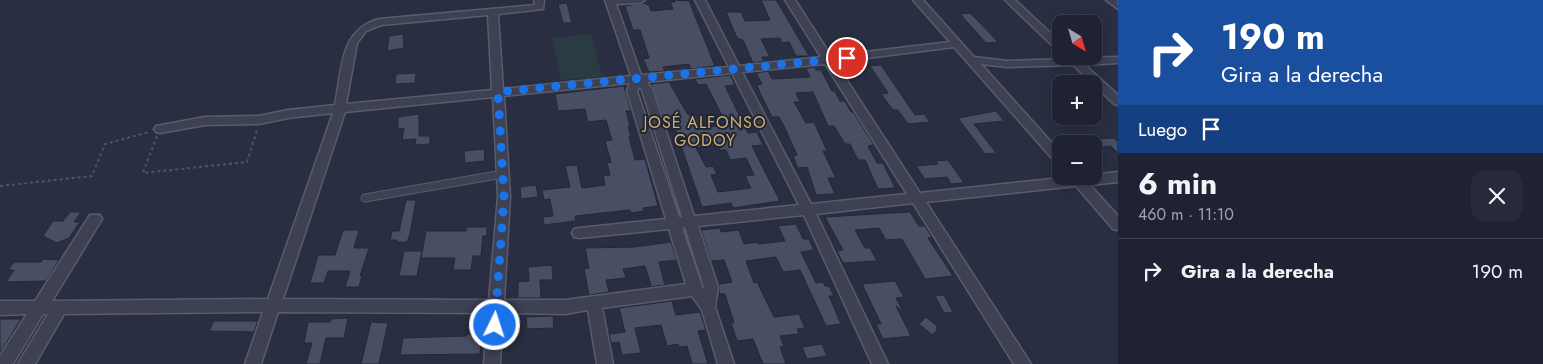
<!DOCTYPE html>
<html lang="es">
<head>
<meta charset="utf-8">
<style>
	body { margin:0; font-family:Jost,sans-serif; background:#272a3a; color:#f1f3f6; height:100vh; display:flex; flex-direction:column; font-size:19px; white-space:nowrap }
	* { box-sizing:border-box; margin:0 }
	p { font-size:16px; color:#a1a4ac }
	.icon { flex:none; width:28px; height:28px; fill:none; stroke:currentColor; stroke-width:2; stroke-linecap:round; stroke-linejoin:round }
	.map { position:relative; flex:1; overflow:hidden }
	.drawer { display:flex; flex-direction:column; background:#1f2232; width:425px }
	.drawer>* { flex:none }
	.hud { background:#1a4fa0; color:#fff; overflow:hidden }
	.needle { width:32px; rotate:143deg }
	.tools { position:absolute; left:1052px; top:15px; display:grid; gap:10px }
	.tools a { display:grid; place-items:center; width:50px; height:50px; border-radius:10px; background:#1f2232; box-shadow:0 2px 12px #0003,0 0 0 1px #3c3f4d; font-size:25px }
	.pin { position:absolute; display:grid; place-items:center; width:42px; height:42px; color:#fff; margin:-21px; border:2px solid #fff; border-radius:50%; box-shadow:0 1px 5px #0007 }
	.me { position:absolute; width:55px; margin:-28px; rotate:4deg; stroke-linejoin:round; filter:drop-shadow(0 0 4px #0008) }
	.turn { display:flex; align-items:center; gap:18px; height:105px; padding:0 20px; font-size:22px }
	.turn .icon { width:65px; height:65px; stroke-width:2.5 }
	.turn b { display:block; font-size:35px; line-height:42px }
	.then { display:flex; align-items:center; height:48px; padding:0 20px; background:#0003; gap:10px; font-size:19px }
	.round { display:grid; place-items:center; flex:none; width:52px; height:52px; border-radius:15px; background:#272a3a }
	.summary { display:flex; align-items:center; justify-content:space-between; height:85px; padding:0 20px }
	h1 { font-size:30px; font-weight:700; line-height:38px }
	ul { padding:0; list-style:none }
	li { display:flex; align-items:center; gap:15px; height:65px; padding:0 20px; border-top:1px solid #3c3f4d }
	li div { flex:1 }
	li b { display:block; font-size:19px }
	li em { font-style:normal }
	main { display:flex; flex:1; min-height:0 }
	.map>svg:first-child { display:block }
</style>
</head>
<body>
<main>
<div class="map">
<svg width="1118" height="364" viewBox="0 0 1118 364">
	<rect width="100%" height="100%" fill="#292e42"/>
	<!-- green -->
	<path fill="#2b3b43" d="M591 34 602 77 561 80 552 38Z"/>
	<!-- building -->
	<g fill="#484e63" stroke="#232839" fill-rule="evenodd">
		<path d="M674 0 689 1 715 66 691 69 689 64 663 67 665 71 649 72 643 59 649 58 640 30H633L625 6 643 3 649 5 651 11 673 9 670 2H675Z"/>
		<path d="M761 0H776L778 3 809 56H796L789 42 782 43 780 38 761 39 770 57H762L764 61 753 63 743 40 737 38 726 12H741L745 21 770 20Z"/>
		<path d="M567 3 572 23H563L558 4Z"/>
		<path d="M970 13 981 24 998 42 986 43 960 14Z"/>
		<path d="M403 34 404 48 387 51 389 36Z"/>
		<path d="M881 65 915 115 924 114 930 122 908 124 898 110H893L881 94 888 93 870 66Z"/>
		<path d="M815 67 816 70H821L832 91H835L840 101H845L851 112H853L874 145 868 146 877 163H883L895 188 878 189 865 160H858L850 144H845L834 126H828L813 92 796 93 800 102H794L806 123 814 122 827 151H823L836 178H828L835 194 816 195 807 167 798 168 793 156 797 155 784 126 779 117H772L761 95 757 85 762 84 756 73 768 71 772 79 810 77 806 68Z"/>
		<path d="M416 73 415 83 395 84 396 74Z"/>
		<path d="M730 75 735 85 725 86 748 133 757 132 763 145 752 146 780 201 733 208 731 203 702 207 674 125 666 126 651 84 669 82 688 115 695 114 700 125 709 124 710 127 727 125 706 84 698 85 695 79ZM718 145 720 150H726L730 160 746 158 754 175 745 176 751 188 718 192 711 175 717 174 713 166 706 167 696 148Z"/>
		<path d="M624 86 631 111H626L630 126H628L631 137H629L635 160 645 159 658 206 643 208 644 211 631 213 630 210 575 216 576 221 544 225 543 217 553 216 550 199 544 200 542 190 570 187 565 166 577 165 582 188 605 185 603 176 610 175 607 163 611 162 605 141 612 140 606 120 588 122 585 109 558 111 555 94Z"/>
		<path d="M996 111 1004 121 974 124 996 153 985 154 958 118Z"/>
		<path d="M419 114V136H430V144L415 145 416 139 402 140 404 128 398 129V117Z"/>
		<path d="M1114 138 1118 142V153L1111 146 1094 148V139Z"/>
		<path d="M484 149 485 161 465 163 464 151Z"/>
		<path d="M948 160 964 183 951 184 947 177 925 179 916 166 938 164 936 161Z"/>
		<path d="M536 185 538 197 521 199 520 187Z"/>
		<path d="M406 200H416L410 234 407 242H396L397 240H390L392 231H399Z"/>
		<path d="M70 212H81L74 222H80L69 238 57 243 43 236 53 221H63Z"/>
		<path d="M910 212 919 226H925L932 237 928 238 953 276 925 279 902 239 886 240 879 228 855 230 865 248H870L877 261 843 263 837 251 843 250 825 217Z"/>
		<path d="M796 224 803 239H809L814 250 801 252 816 283 823 282 825 286H829L834 296H829L841 324 826 326 800 270 783 272 776 257 746 261 754 283 757 282 774 317 799 314 805 328 797 329 799 334 780 336 784 346 780 347 786 364H763L753 339 737 341 731 323H734L725 294H720L719 291V284L732 282 724 260 711 261 701 230 720 228 721 232 739 230 744 244 758 242V244L785 241 778 226Z"/>
		<path d="M467 227H487V236H483L481 256H473L471 270H453L455 258H421L426 231H466Z"/>
		<path d="M343 230H359L354 248H369L360 276H362L359 287H345L350 271H328L324 283H310L318 255H335Z"/>
		<path d="M671 242 677 260 659 262 665 285 648 287 651 285 645 266 623 269 626 278 606 280 609 292 589 295 584 269 589 268 585 248 634 247Z"/>
		<path d="M404 251H422L417 276H399Z"/>
		<path d="M43 259 59 260 46 281 6 282 14 270H8L14 262H41Z"/>
		<path d="M552 265 553 280H540L541 298H518V282L529 281 528 267Z"/>
		<path d="M895 281 904 297 896 298 903 311 896 306 911 336 883 339 876 324H881L862 284Z"/>
		<path d="M944 295 953 312 944 313 935 296Z"/>
		<path d="M672 301 676 315 700 312 706 330 698 331 708 364H692L687 346 679 347 678 344 667 346 661 325 635 328 641 353 622 355 619 342 611 343 609 334 625 332 619 308Z"/>
		<path d="M553 316 554 328 527 329 526 317Z"/>
		<path d="M926 317 937 326V330L932 335 919 324Z"/>
		<path d="M348 318 344 338H326L320 364H306L312 343H304L308 322H330L331 319Z"/>
		<path d="M0 319H21L0 353Z"/>
		<path d="M214 321H258L254 332 209 331Z"/>
		<path d="M371 322 388 323 379 364H361Z"/>
		<path d="M466 334H482L480 354 400 355 403 338 466 336Z"/>
		<path d="M822 344 827 356 807 359 802 347Z"/>
	</g>
	<g fill="none" stroke-linecap="round" stroke-linejoin="round">
		<!-- lane casing -->
		<g stroke="#585c6c" stroke-width="9">
			<path id="lane" d="M365 198 503 174"/>
		</g>
		<!-- street casing -->
		<g stroke="#585c6c" stroke-width="3">
			<g id="street">
				<path d="M534 0H544L543 9 498 14 503 89 631 76 605 0H645L640 3 616 4 641 75 729 67 695 0H705L739 66 821 57 785 0H795L831 56 950 42 913 0H923L974 57 1007 61 1067 59 1068 56 1078 58 1118 57V63L1085 65 1118 95V105L1114 104 1073 65 1007 67 981 64 1061 153V166L1057 164 954 47 835 62 920 193 1118 172V182L1090 185 1118 216V230L1113 229 1076 186 926 202 1031 364H1014L913 203 816 214 888 364H872L804 215 698 226 718 287 715 307 734 364H718L702 310 692 296 602 308 613 364H597L588 310 565 314 503 313 500 364H484L488 313 278 312 261 364H245L263 312 64 314 35 364H18L48 314H43L13 364H0V356L27 314 0 315V301H35L90 215H100L102 219 52 301 268 299 333 113 288 118 259 124 205 125 160 133 156 132 154 129 156 126 205 117 259 116 288 110 335 105C342 71 339 30 379 19L535 5ZM488 15 492 90 346 104 357 43 366 31 381 25ZM825 64 907 194 811 204 742 72ZM732 73 799 205 694 216 652 89 647 82ZM630 83 627 91 666 219 579 228 574 229 572 233 574 237 579 238 669 229 686 284 565 300H504L510 197 504 96ZM639 87 642 90 682 217H679L637 91ZM493 97 498 197 489 300 283 299 345 112ZM685 227 704 287 703 289 682 228Z"/>
				<path d="M1005 0H1015L1061 43V51L1057 50Z"/>
				<path d="M1106 0H1117L1118 9Z"/>
			</g>
		</g>
		<!-- path -->
		<g stroke="#49585f" stroke-width="2" stroke-dasharray="3 3" stroke-linecap="butt">
			<path d="M157 136 143 173 247 162 257 130"/>
			<path d="M0 186 92 176 105 144 149 132"/>
		</g>
		<!-- lane -->
		<use href="#lane" stroke="#3d4152" stroke-width="7"/>
		<!-- street -->
		<use href="#street" fill="#3d4152" fill-rule="evenodd"/>
	</g>
	<g fill="none" stroke-linecap="round" stroke-linejoin="round">
		<!-- route -->
		<path stroke="#1a73e8" stroke-width="9" stroke-dasharray="0 16.2" d="M495 325 504 197 498 92 847 58"/>
	</g>
	<g text-anchor="middle" stroke-width="4" stroke-linejoin="round" paint-order="stroke">
		<!-- neighbourhood labels -->
		<g font-size="16" letter-spacing="1" fill="#d1af6f" stroke="#212637">
			<text x="705" y="128">JOSÉ ALFONSO<tspan x="705" dy="18">GODOY</tspan></text>
		</g>
	</g>
</svg>
<div class="tools">
<a><svg class="needle" viewBox="-14 -14 28 28"><path d="M0-13l5 13h-10z" fill="#e53935"/><path d="M0 13l5-13h-10z" fill="#a1a4ac"/></svg></a>
<a>+</a>
<a>−</a>
</div>
<div class="pin" style="left:847px;top:58px;background:#d93025"><svg class="icon" aria-label="arrive" viewBox="0 0 24 24"><path d="M6 21V4h12l-3 4 3 4H6"/></svg></div>
<svg class="me" style="left:495px;top:325px" viewBox="-20 -20 40 40"><circle r="17" fill="#1a73e8" stroke="#fff" stroke-width="3"/><path d="M0-11L8 9 0 5-8 9z" fill="#fff"/></svg>
</div>
<section class="drawer">
<div class="hud">
<div class="turn"><svg class="icon" aria-label="right" viewBox="0 0 24 24"><path d="M7 20v-9h11M14 6l5 5-5 5"/></svg><div><b>190 m</b>Gira a la derecha</div></div>
<div class="then">Luego<svg class="icon" aria-label="arrive" viewBox="0 0 24 24"><path d="M6 21V4h12l-3 4 3 4H6"/></svg></div>
</div>
<div class="summary"><div><h1>6 min</h1><p>460 m · 11:10</p></div><a class="round"><svg class="icon" aria-label="close" viewBox="0 0 24 24"><path d="M6 6l12 12M18 6L6 18"/></svg></a></div>
<ul>
<li><svg class="icon" aria-label="right" viewBox="0 0 24 24"><path d="M7 20v-9h11M14 6l5 5-5 5"/></svg><div><b>Gira a la derecha</b></div><em>190 m</em></li>
</ul>
</section>
</main>
</body>
</html>
